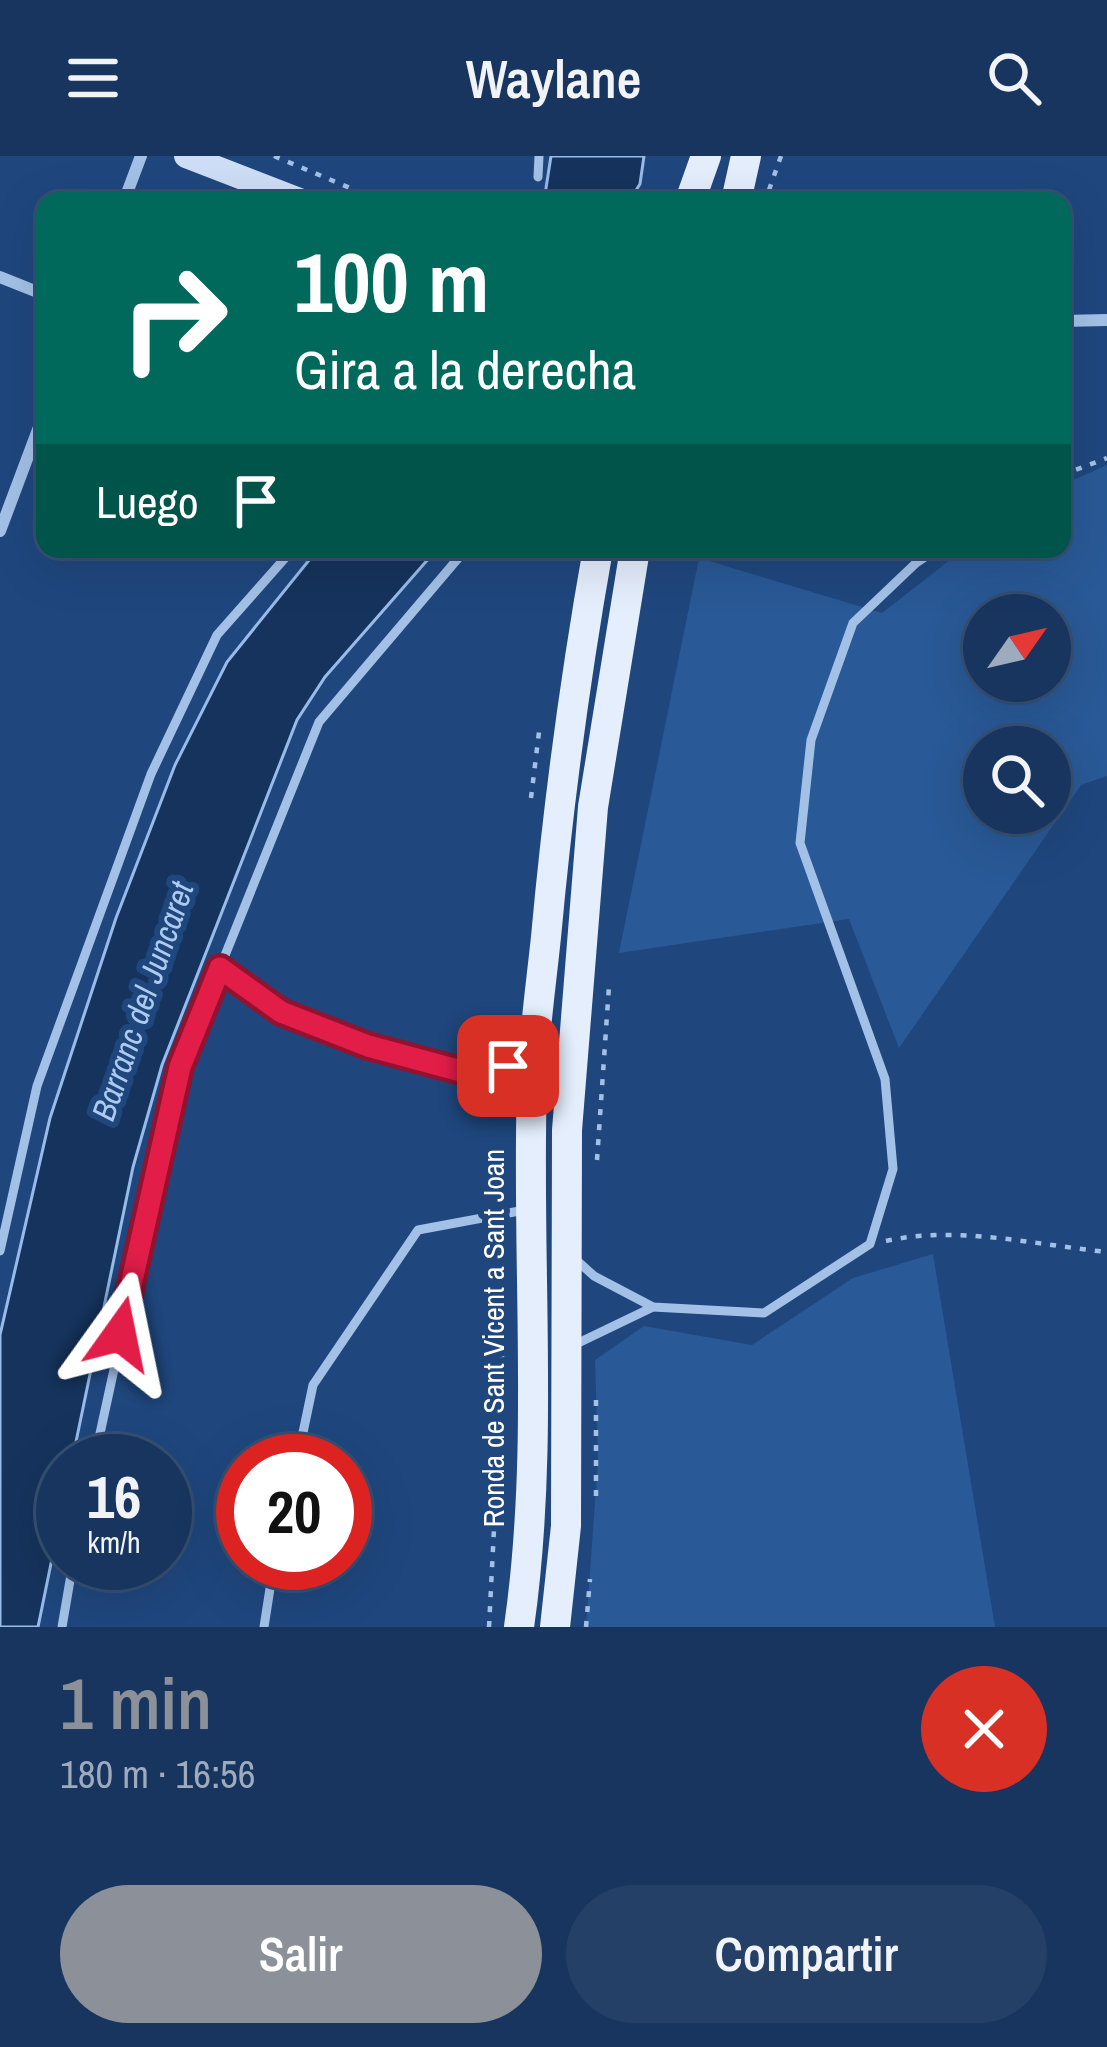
<!DOCTYPE html>
<html lang="es">
<head>
<meta charset="utf-8">
<style>
	body { margin:0; font-family:"Archivo Narrow",sans-serif; background:#244067; color:#f1f3f6; height:100vh; display:flex; flex-direction:column; font-size:45px; white-space:nowrap }
	* { box-sizing:border-box; margin:0 }
	p { font-size:39px; color:#9eabbc }
	.icon { flex:none; width:66px; height:66px; fill:none; stroke:currentColor; stroke-width:2; stroke-linecap:round; stroke-linejoin:round }
	.map { position:relative; height:1471px; overflow:hidden }
	.panel { display:flex; flex-direction:column; background:#17355e; flex:1 }
	.panel>* { flex:none }
	.banner { position:absolute; left:36px; top:36px; width:1035px; height:366px; border-radius:24px; box-shadow:0 12px 48px #0002,0 0 0 3px #365073; background:#00695c; color:#fff; overflow:hidden }
	.needle { width:78px; rotate:56deg }
	.fabs { position:absolute; left:963px; top:438px; display:grid; gap:24px }
	.fabs a { display:grid; place-items:center; width:108px; height:108px; border-radius:50%; background:#17355e; box-shadow:0 12px 48px #0002,0 0 0 3px #365073; font-size:60px }
	.speed { position:absolute; left:36px; top:1278px; display:flex; gap:24px; font-size:60px; font-weight:700; text-align:center }
	.speed>* { display:grid; place-content:center; width:156px; height:156px; border-radius:50%; background:#17355e; box-shadow:0 12px 48px #0002,0 0 0 3px #365073; line-height:1 }
	.speed small { font-size:30px; font-weight:400 }
	.speed .limit { border:18px solid #d22; background:#fff; color:#111 }
	.pin { position:absolute; display:grid; place-items:center; width:102px; height:102px; color:#fff; margin:-51px; border-radius:24px; box-shadow:0 6px 18px #0006 }
	.me { position:absolute; width:132px; margin:-66px; rotate:12deg; stroke-linejoin:round; filter:drop-shadow(0 0 9px #0008) }
	.turn { display:flex; align-items:center; gap:42px; height:252px; padding:0 60px; font-size:54px }
	.turn .icon { width:156px; height:156px; stroke-width:2.5 }
	.turn b { display:block; font-size:84px; line-height:102px }
	.then { display:flex; align-items:center; height:114px; padding:0 60px; background:#0003; gap:24px; font-size:45px }
	.round { display:grid; place-items:center; flex:none; width:126px; height:126px; border-radius:63px; background:#244067 }
	.head { display:flex; align-items:center; justify-content:space-between; height:204px; padding:0 60px }
	h1 { font-size:72px; font-weight:600; line-height:90px; color:#8c9099 }
	.cta { display:flex; gap:24px; margin-top:auto; padding:24px 60px }
	.cta a { flex:1; height:138px; border-radius:72px; background:#8c9099; color:#fff; font-size:48px; font-weight:600; line-height:138px; text-align:center }
	.cta a+a { background:#244067; color:#f1f3f6 }
	header { display:flex; justify-content:space-between; align-items:center; height:156px; padding:0 60px; background:#17355e; font-size:54px; font-weight:600 }
	.map>svg:first-child { display:block }
</style>
</head>
<body>
<header><svg class="icon" aria-label="menu" viewBox="0 0 24 24"><path d="M4 6h16M4 12h16M4 18h16"/></svg>Waylane<svg class="icon" aria-label="search" viewBox="0 0 24 24"><circle cx="10" cy="10" r="6"/><path d="M15 15l6 6"/></svg></header>
<div class="map">
<svg width="1107" height="1471" viewBox="0 0 1107 1471">
	<rect width="100%" height="100%" fill="#1f477e"/>
	<!-- green -->
	<g fill="#295996" fill-rule="evenodd">
		<path d="M1107 309V620L1081 629 899 892 849 763 619 797 699 402 882 457 964 393H1062V329ZM984 459H1050V525H984ZM984 591H1050V657H984Z"/>
		<path d="M933 1098 995 1471H586L598 1305 595 1204 644 1170 752 1189 853 1122Z"/>
	</g>
	<!-- water -->
	<g fill="#15335d" stroke="#97bce9" stroke-width="3">
		<path d="M551 0H644L640 28 629 45H544Z"/>
		<path d="M318 393H437L325 521 297 564 162 909 133 1011 72 1305H63V1349L38 1471H0V1179L50 962 116 762 175 609 227 506Z"/>
	</g>
	<g fill="none" stroke-linecap="round" stroke-linejoin="round">
		<!-- path -->
		<g stroke="#a3c1e7" stroke-width="4.5" stroke-dasharray="6 9" stroke-linecap="butt">
			<path d="M274 0 381 45"/>
			<path d="M769 34 781 0"/>
			<path d="M1062 319 1107 302"/>
			<path d="M531 642 539 576"/>
			<path d="M597 1004 609 830"/>
			<path d="M886 1085C956 1069 1037 1089 1107 1096"/>
			<path d="M596 1340V1243"/>
			<path d="M489 1471 502 1216V1126"/>
			<path d="M586 1471 590 1423"/>
		</g>
		<!-- service -->
		<g stroke="#a3c1e7" stroke-width="9">
			<path d="M538 21 539 0"/>
			<path d="M220 812 281 856 368 890 461 915 508 910 525 918"/>
			<path d="M0 1095 37 930 151 618 217 479 293 393"/>
			<path d="M573 1101 594 1120 653 1151 764 1157 870 1088 893 1013 885 923 800 687 811 584 853 467 916 407 937 393"/>
			<path d="M572 1190 653 1151"/>
			<path d="M94 1305 180 911 319 566 466 393"/>
			<path d="M297 1305 313 1229 418 1074 525 1054"/>
			<path d="M62 1471 73 1407"/>
			<path d="M264 1471 274 1407"/>
		</g>
		<!-- minor -->
		<g stroke="#a3c1e7" stroke-width="12">
			<path d="M124 45 141 0"/>
			<path d="M0 121 45 139"/>
			<path d="M1062 165 1107 164"/>
			<path d="M0 375 45 255"/>
		</g>
		<!-- secondary -->
		<path stroke="#cedef6" stroke-width="24" d="M186 0 302 45"/>
		<!-- primary -->
		<g stroke="#e5eefd" stroke-width="30">
			<path d="M690 45 706 0"/>
			<path d="M736 45 746 0"/>
			<path d="M519 1471C545 1291 526 1107 532 926 534 877 541 829 546 781 558 650 575 522 598 393"/>
			<path d="M555 1471 566 1370 567 974 593 651 635 393"/>
		</g>
	</g>
	<g fill="none" stroke-linecap="round" stroke-linejoin="round">
		<!-- route casing -->
		<g stroke="#92132f" stroke-width="30">
			<path id="route" d="M120 1178 180 911 220 812 281 856 368 890 461 915 508 910"/>
		</g>
		<!-- route -->
		<use href="#route" stroke="#e11d48" stroke-width="21"/>
	</g>
	<g text-anchor="middle" stroke-width="12" stroke-linejoin="round" paint-order="stroke">
		<!-- street labels -->
		<g font-size="30" fill="#fff" stroke="#1f477e">
			<text transform="translate(494 1182) rotate(-90)" y="10">Ronda de Sant Vicent a Sant Joan</text>
		</g>
		<!-- water labels -->
		<g font-size="33" font-style="italic" fill="#aecbef" stroke="#1f477e">
			<text transform="translate(142 845) rotate(-71)" y="12">Barranc del Juncaret</text>
		</g>
	</g>
</svg>
<div class="fabs">
<a><svg class="needle" viewBox="-14 -14 28 28"><path d="M0-13l5 13h-10z" fill="#e53935"/><path d="M0 13l5-13h-10z" fill="#9eabbc"/></svg></a>
<a><svg class="icon" aria-label="search" viewBox="0 0 24 24"><circle cx="10" cy="10" r="6"/><path d="M15 15l6 6"/></svg></a>
</div>
<div class="speed"><div>16<small>km/h</small></div><div class="limit">20</div></div>
<div class="pin" style="left:508px;top:910px;background:#d93025"><svg class="icon" aria-label="arrive" viewBox="0 0 24 24"><path d="M6 21V4h12l-3 4 3 4H6"/></svg></div>
<svg class="me" style="left:120px;top:1178px" viewBox="-20 -20 40 40"><path d="M0-17L14 15 0 8-14 15z" fill="#e11d48" stroke="#fff" stroke-width="4"/></svg>
<div class="banner">
<div class="turn"><svg class="icon" aria-label="right" viewBox="0 0 24 24"><path d="M7 20v-9h11M14 6l5 5-5 5"/></svg><div><b>100 m</b>Gira a la derecha</div></div>
<div class="then">Luego<svg class="icon" aria-label="arrive" viewBox="0 0 24 24"><path d="M6 21V4h12l-3 4 3 4H6"/></svg></div>
</div>
</div>
<section class="panel">
<div class="head"><div><h1>1 min</h1><p>180 m · 16:56</p></div><a class="round" style="background:#d93025;color:#fff"><svg class="icon" aria-label="close" viewBox="0 0 24 24"><path d="M6 6l12 12M18 6L6 18"/></svg></a></div>
<div class="cta"><a>Salir</a><a>Compartir</a></div>
</section>
</body>
</html>
